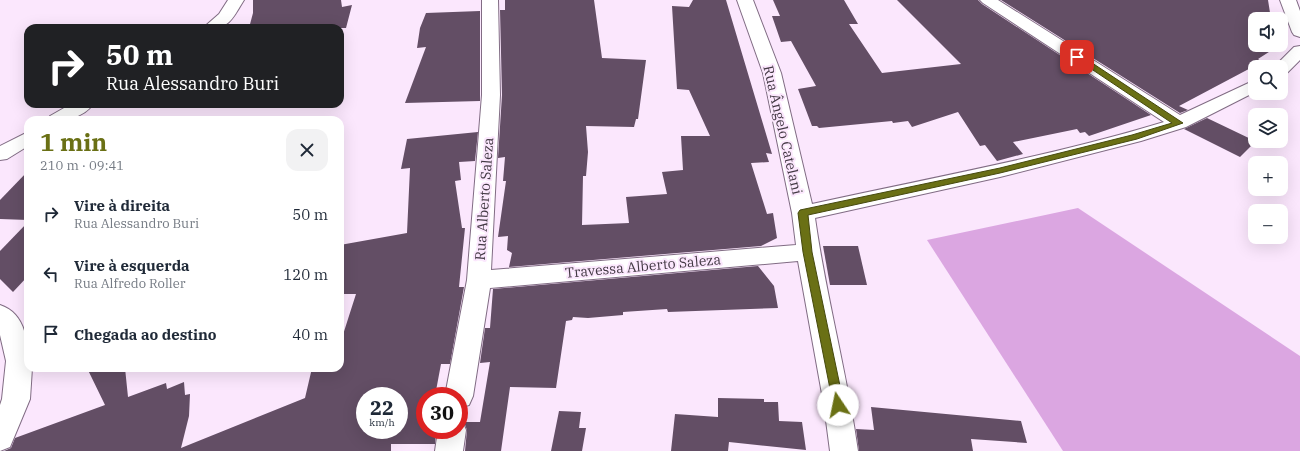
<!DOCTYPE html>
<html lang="pt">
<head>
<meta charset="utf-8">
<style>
	body { margin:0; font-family:"IBM Plex Serif",serif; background:#f2f2f3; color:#1f2937; height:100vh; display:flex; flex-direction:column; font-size:15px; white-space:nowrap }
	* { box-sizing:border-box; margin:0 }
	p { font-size:13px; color:#747a83 }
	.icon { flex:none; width:22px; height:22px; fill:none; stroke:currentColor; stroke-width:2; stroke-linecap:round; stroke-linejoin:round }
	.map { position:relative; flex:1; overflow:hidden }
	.drawer { position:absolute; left:24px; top:116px; width:320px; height:256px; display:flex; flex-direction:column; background:#fff; border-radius:12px; box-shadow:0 4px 16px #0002 }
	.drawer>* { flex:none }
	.guide { position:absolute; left:24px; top:24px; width:320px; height:84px; border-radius:12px; box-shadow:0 4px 16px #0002; background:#202124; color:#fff; overflow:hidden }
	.tools { position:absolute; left:1248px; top:12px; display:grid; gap:8px }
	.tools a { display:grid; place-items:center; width:40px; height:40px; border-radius:8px; background:#fff; box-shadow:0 4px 16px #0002; font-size:20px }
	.speed { position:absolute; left:356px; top:387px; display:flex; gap:8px; font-size:20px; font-weight:700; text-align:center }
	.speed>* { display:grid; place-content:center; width:52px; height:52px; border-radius:50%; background:#fff; box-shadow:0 4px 16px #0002; line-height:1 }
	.speed small { font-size:10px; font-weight:400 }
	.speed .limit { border:6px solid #d22; background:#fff; color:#111 }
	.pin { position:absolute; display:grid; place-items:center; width:34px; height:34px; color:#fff; margin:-17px; border-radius:8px; box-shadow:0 2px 6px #0006 }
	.me { position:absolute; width:44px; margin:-22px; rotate:349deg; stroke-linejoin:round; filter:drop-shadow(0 0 3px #0008) }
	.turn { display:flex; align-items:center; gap:14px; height:84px; padding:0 16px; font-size:18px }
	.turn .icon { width:52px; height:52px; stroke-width:2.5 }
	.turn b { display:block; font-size:28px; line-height:34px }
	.round { display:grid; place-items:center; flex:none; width:42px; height:42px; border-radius:12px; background:#f2f2f3 }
	.overview { display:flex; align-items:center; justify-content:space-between; height:68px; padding:0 16px }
	h1 { font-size:24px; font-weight:700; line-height:30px; color:#6a7015 }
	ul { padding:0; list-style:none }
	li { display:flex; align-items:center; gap:12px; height:60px; padding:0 16px }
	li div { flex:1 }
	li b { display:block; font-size:15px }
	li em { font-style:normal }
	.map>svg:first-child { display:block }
</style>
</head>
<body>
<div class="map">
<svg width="1300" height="451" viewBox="0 0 1300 451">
	<rect width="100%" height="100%" fill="#fbe7fd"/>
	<!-- forest -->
	<path fill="#dba6e1" d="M1078 208 1300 356V451H1063L927 240Z"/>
	<!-- building -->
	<g fill="#634e65" fill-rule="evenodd">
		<path d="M253 0H341L342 7 352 5 346 28H249L253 13Z"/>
		<path d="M505 0H594L602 58 646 60 638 119H636L634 127 586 126 588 152 586 176H583L582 225 629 223 626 197 667 194 662 172 683 170 681 136H710L689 90 677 89 672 6 689 7 693 0H726L772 154 766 153 769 162 751 163 767 214 773 213 777 238 761 246 509 267 512 253 507 250 508 236 498 237 506 181H503L505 157 498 158 502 95 500 10H505Z"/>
		<path d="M773 0H844L858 24H849L882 73 961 64 897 0H978L982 4 1151 115 1089 136 1085 132 1080 133 1077 129 1013 142 1023 154 997 161 985 145 980 146 958 112 912 127 908 121 893 123 892 121 819 128 817 126H812L798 89 816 86 791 41 781 42 772 16H780Z"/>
		<path d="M1001 0H1268L1271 19H1255V45H1275V48L1258 59 1262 62 1179 106 1188 110 1180 113Z"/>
		<path d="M480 11V101L405 103 426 47 417 48 420 28 426 13Z"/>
		<path d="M1207 118 1255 141H1256L1240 157 1184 129Z"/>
		<path d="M478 132 475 161 459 162 461 180 455 181 462 228H465L459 287H464L450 364H441L435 396H425V430H436L435 444H391V451H4L11 448 15 438 105 405 87 368H125L128 397 166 383 167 389 184 382 185 395 190 394 189 416 181 448 305 398 312 368H340V344L356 294H340V245L407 233 410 168 401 169 407 139ZM365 396H399V430H365Z"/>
		<path d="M28 171V220L0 219V200Z"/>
		<path d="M28 222V276L13 292 0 279V251Z"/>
		<path d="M823 246H858L867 285H830Z"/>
		<path d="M758 266 774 286 778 308 668 312 667 309 623 312V315L588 318 573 317 572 320 566 321 556 388 510 387 501 451H465L467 430 464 422H480L490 362 480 363 485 328H490L493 289Z"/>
		<path d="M718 398 764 399V402H778L779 421 802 422 806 450 729 442 728 451H671L675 414 718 417Z"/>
		<path d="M871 407 1021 421 1027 443 971 439 973 451H859L856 429 874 430Z"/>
		<path d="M559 411 581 412 579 428H586L582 451H551Z"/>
	</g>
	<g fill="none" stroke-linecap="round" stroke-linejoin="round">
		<!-- minor casing -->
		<g stroke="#816c84" stroke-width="2">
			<g id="minor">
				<path d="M228 0H244C230 22 231 28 203 28L219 14Z"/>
				<path d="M482 0H498L500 95 491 270 796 245 792 213 763 73 737 0H753L781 73 812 204C929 178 1049 157 1164 122L983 3 980 0H998L1180 115 1255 80V92L1186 127 1141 141 1000 177 815 218C826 296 847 373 858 451H830L824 405 798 261 490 288 473 396 469 405 459 408V396H445L467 280 482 95Z"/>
				<path d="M1280 0H1296L1300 11V37L1294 35 1292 32Z"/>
				<path d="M1300 46V60L1287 73 1281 74V67H1274L1294 47Z"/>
				<path d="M71 104H93C83 119 64 120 48 120L50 116Z"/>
				<path d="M28 132V146L7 159 0 160V146Z"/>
				<path d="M0 305C27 314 28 344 28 368H32L30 399 10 447 0 451V405L2 399 6 361 0 335Z"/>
				<path d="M459 420 462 421 466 430 463 451H435L438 430H459Z"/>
			</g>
		</g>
		<!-- minor -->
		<use href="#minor" fill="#fff" fill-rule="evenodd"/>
	</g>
	<!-- route -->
	<path fill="#6a7015" stroke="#45490e" d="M1075 55H1080L1183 123 1137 139 1000 173 808 215 812 252 844 405 842 409 838 410 834 409 803 252 798 213 800 210 1000 168 1132 135 1172 123 1075 58Z"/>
	<g text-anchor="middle" stroke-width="4" stroke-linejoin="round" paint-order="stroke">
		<!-- street labels -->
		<g font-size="14" fill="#433944" stroke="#fbe7fd">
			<text transform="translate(783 130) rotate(77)" y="5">Rua Ângelo Catelani</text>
			<text transform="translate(484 199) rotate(-86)" y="5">Rua Alberto Saleza</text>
			<text transform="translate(643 266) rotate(-5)" y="5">Travessa Alberto Saleza</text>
		</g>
	</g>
</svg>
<div class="tools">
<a><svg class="icon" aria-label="sound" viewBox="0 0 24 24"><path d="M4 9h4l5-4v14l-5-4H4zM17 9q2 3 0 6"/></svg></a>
<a><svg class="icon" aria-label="search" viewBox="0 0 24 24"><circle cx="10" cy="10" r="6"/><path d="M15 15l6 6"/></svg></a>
<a><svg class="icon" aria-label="layers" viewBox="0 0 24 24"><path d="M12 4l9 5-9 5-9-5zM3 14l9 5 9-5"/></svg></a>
<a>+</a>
<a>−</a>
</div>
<div class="speed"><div>22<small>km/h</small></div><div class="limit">30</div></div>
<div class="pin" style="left:1077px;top:57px;background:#d93025"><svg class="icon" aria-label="arrive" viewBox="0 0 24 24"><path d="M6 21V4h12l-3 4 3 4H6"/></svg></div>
<svg class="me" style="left:838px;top:405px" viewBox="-20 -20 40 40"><circle r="19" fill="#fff"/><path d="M0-13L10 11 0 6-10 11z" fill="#6a7015"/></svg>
<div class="guide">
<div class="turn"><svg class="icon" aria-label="right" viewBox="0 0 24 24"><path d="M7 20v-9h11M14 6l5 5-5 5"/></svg><div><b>50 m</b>Rua Alessandro Buri</div></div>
</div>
<section class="drawer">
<div class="overview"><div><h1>1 min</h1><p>210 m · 09:41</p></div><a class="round"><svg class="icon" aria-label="close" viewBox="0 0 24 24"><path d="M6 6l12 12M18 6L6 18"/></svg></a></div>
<ul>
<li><svg class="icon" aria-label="right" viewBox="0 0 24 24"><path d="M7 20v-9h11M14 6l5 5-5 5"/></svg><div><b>Vire à direita</b><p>Rua Alessandro Buri</p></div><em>50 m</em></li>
<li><svg class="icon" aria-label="left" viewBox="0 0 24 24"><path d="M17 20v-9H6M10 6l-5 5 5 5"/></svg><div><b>Vire à esquerda</b><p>Rua Alfredo Roller</p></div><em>120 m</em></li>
<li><svg class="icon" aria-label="arrive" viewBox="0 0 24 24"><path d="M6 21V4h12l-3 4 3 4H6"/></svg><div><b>Chegada ao destino</b></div><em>40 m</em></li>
</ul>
</section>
</div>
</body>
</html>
